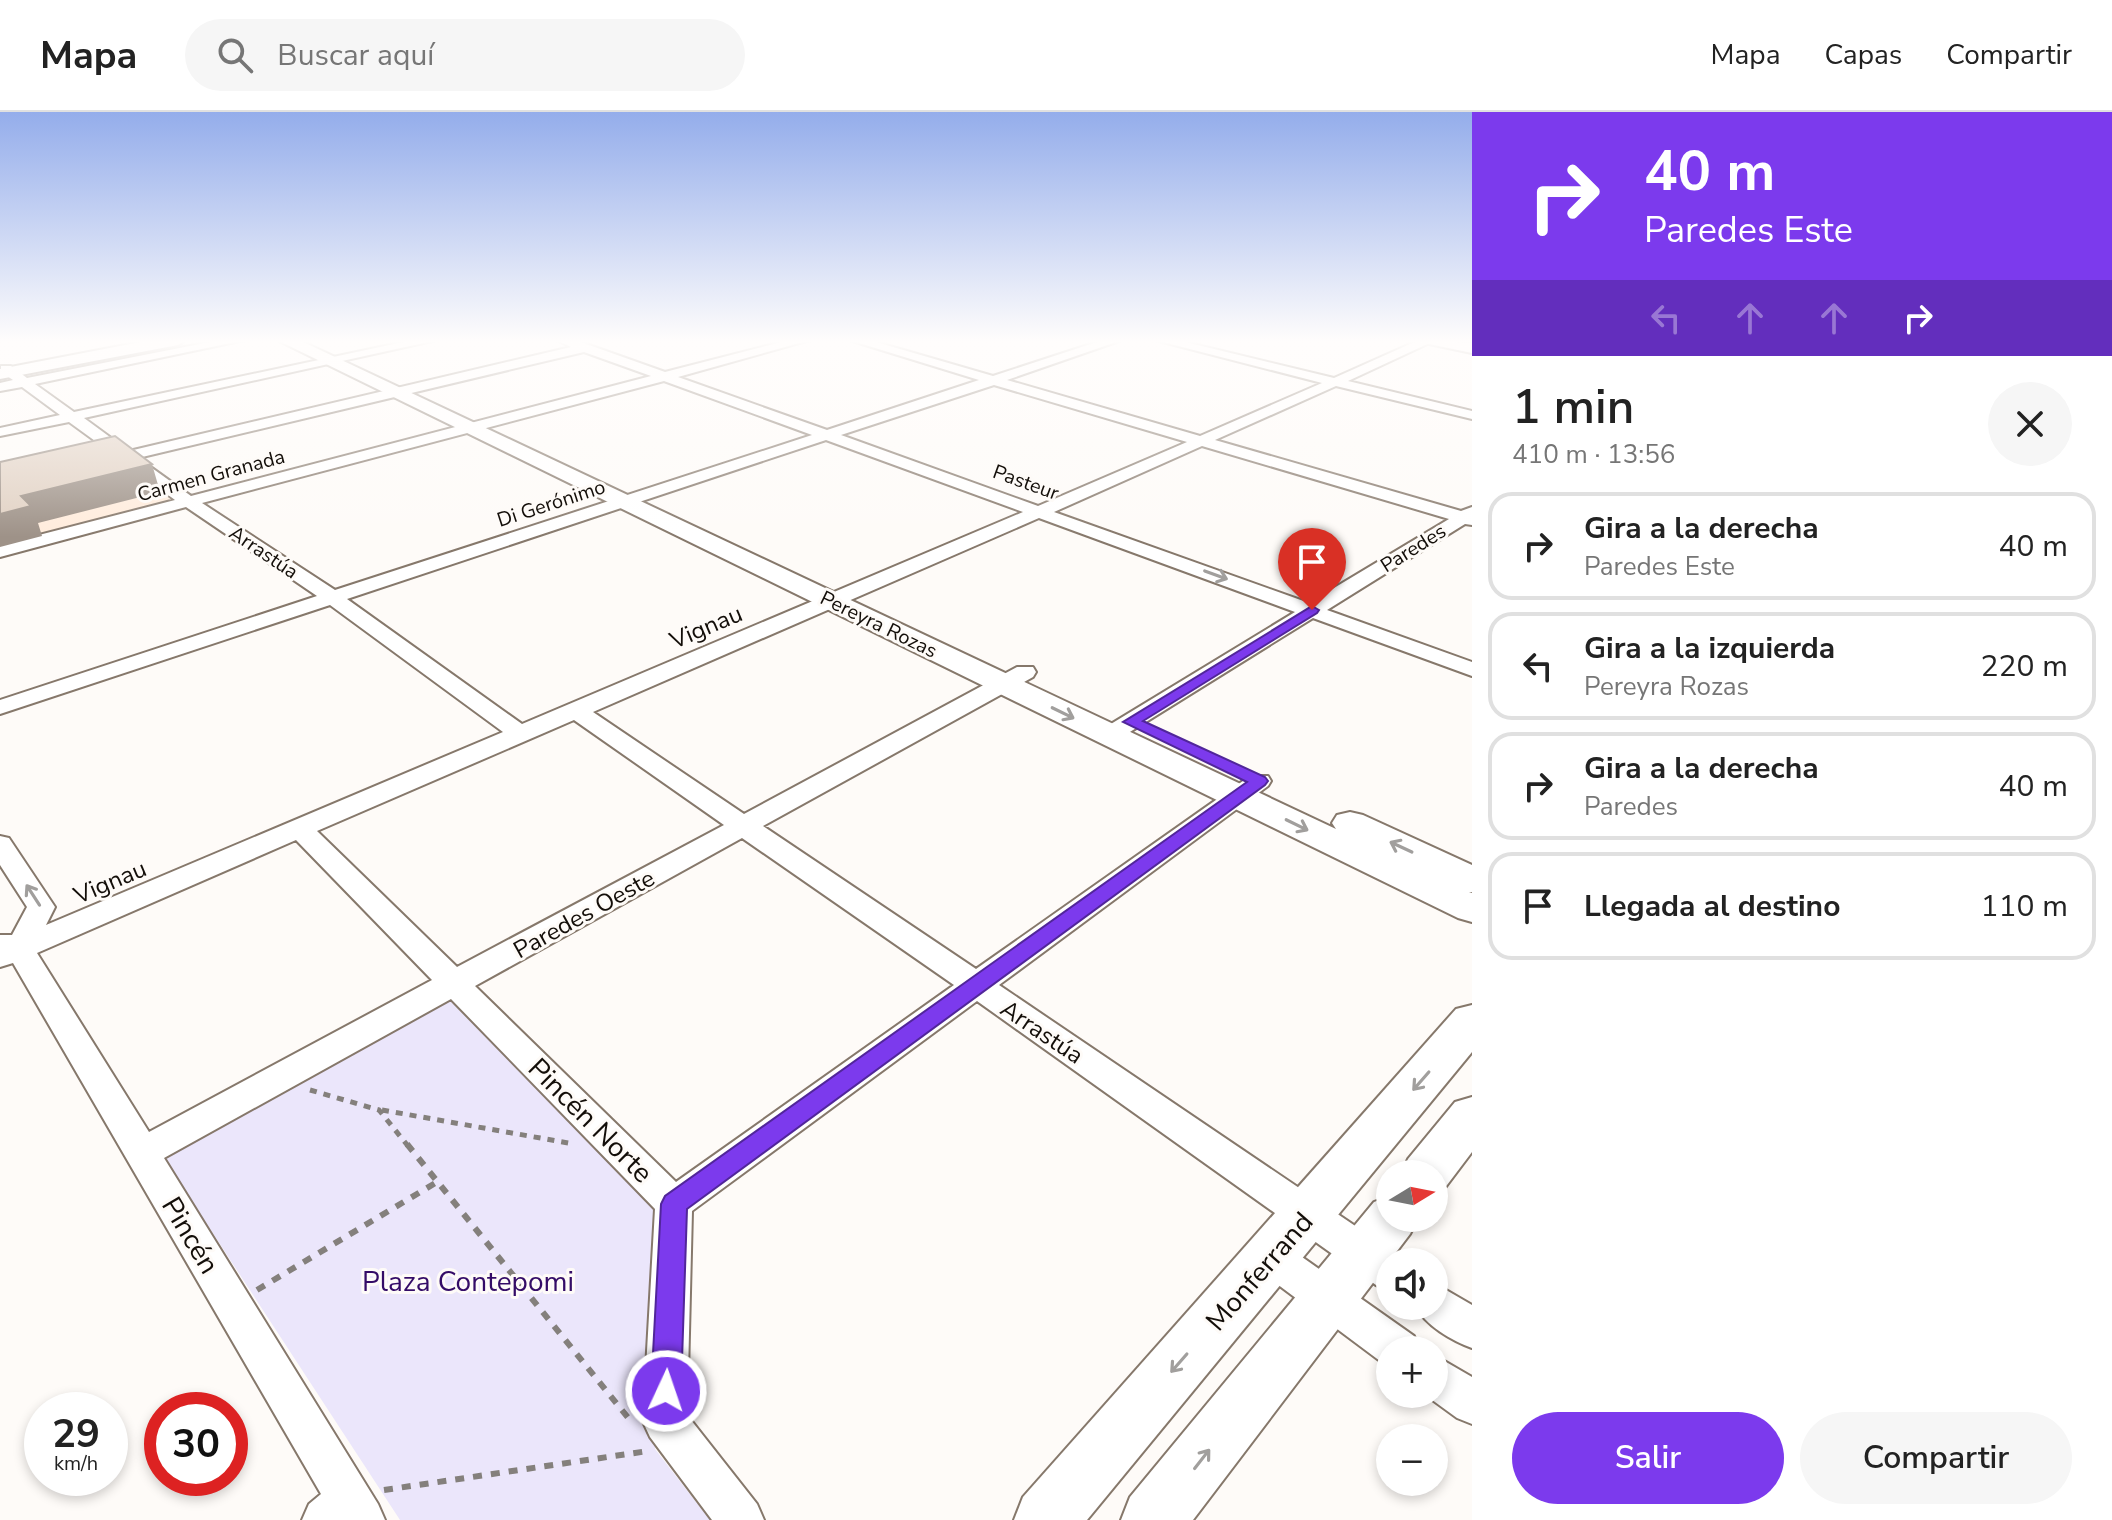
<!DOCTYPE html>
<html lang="es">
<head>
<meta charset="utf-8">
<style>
	body { margin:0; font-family:"Nunito Sans",sans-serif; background:#f6f6f6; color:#222; height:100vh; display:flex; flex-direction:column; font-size:30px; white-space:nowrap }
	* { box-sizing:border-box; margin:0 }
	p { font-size:26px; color:#767676 }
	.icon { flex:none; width:44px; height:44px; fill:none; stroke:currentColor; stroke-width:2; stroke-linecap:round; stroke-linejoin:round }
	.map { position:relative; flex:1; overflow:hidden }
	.sheet { display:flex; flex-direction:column; background:#fff; width:640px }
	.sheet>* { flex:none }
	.top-card { background:#7c3aed; color:#fff; overflow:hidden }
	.needle { width:52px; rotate:80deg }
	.controls { position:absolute; left:1376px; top:1048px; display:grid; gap:16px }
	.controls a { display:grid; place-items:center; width:72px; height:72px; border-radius:50%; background:#fff; box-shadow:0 4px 12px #0003; font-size:40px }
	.speed { position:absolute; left:24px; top:1280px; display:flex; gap:16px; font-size:40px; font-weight:700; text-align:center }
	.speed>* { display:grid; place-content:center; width:104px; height:104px; border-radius:50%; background:#fff; box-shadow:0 4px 12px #0003; line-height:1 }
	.speed small { font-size:20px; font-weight:400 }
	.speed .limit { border:12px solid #d22; background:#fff; color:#111 }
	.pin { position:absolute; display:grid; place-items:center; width:68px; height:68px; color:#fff; margin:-82px -34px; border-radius:50% 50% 50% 0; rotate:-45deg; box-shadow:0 0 8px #0007 }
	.pin .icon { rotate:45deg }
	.me { position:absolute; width:88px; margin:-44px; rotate:3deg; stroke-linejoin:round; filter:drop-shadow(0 0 6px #0008) }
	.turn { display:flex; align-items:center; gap:28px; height:168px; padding:0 40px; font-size:36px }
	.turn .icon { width:104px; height:104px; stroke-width:2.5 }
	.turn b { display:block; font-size:56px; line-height:68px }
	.lanes { display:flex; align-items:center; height:76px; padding:0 40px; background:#0003; justify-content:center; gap:40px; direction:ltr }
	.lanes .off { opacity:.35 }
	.round { display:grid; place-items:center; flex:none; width:84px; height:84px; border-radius:42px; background:#f6f6f6 }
	.head { display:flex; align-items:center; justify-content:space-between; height:136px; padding:0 40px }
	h1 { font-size:48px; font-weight:600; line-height:60px }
	.button { display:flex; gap:16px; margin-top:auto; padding:16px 40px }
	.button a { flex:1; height:92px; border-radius:48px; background:#7c3aed; color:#fff; font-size:32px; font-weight:600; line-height:92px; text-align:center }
	.button a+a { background:#f6f6f6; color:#222 }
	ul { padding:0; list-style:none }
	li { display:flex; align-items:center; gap:24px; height:108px; margin:0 16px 12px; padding:0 24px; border:4px solid #e0e0e0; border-radius:24px }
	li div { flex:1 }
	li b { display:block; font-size:30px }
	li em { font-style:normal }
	header { display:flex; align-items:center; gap:48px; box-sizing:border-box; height:112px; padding:0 40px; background:#fff; border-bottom:2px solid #e0e0e0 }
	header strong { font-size:38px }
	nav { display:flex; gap:44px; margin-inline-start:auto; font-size:28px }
	.search { width:560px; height:72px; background:#f6f6f6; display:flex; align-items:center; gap:20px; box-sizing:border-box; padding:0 28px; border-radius:44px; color:#767676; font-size:30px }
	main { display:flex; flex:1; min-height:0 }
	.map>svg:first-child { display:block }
</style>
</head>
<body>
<header>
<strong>Mapa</strong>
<div class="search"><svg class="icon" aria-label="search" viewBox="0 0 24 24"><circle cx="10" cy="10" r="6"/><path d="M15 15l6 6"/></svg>Buscar aquí</div>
<nav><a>Mapa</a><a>Capas</a><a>Compartir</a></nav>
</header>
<main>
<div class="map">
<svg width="1472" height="1408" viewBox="0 0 1472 1408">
	<rect width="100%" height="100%" fill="#fefbf8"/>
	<!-- built -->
	<path fill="#ffecdc" d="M119 348 173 389 42 424 0 377Z"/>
	<!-- green -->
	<path fill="#ebe6fb" d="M450 889 599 1036 655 1097V1337L710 1408H400L163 1045Z"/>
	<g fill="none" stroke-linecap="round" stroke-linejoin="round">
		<!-- street casing -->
		<g stroke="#86786b" stroke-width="4">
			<g id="street">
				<path d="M220 228H245L35 272 74 300 413 228H437L84 306 129 339 571 235 557 228H575L665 260 789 228H810L678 265 827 318 979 268 849 228H869L993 264 1103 228H1122L1007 268 1200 324 1322 271 1155 228H1177L1334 266 1419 228H1436L1348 269 1472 299V307L1336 274 1215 328 1461 399 1472 395V413L1465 412 1327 498 1472 550V564L1313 506 1117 628H1101L1097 623 1101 618 1295 500 1039 406 593 600 744 702 1017 555H1033L1036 560 1033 565 763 714 976 857 1250 664H1268L1271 669 1268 674 999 873 1404 1147 1405 1150H1390V1178L1376 1173 977 889 692 1099 687 1303 757 1392 764 1408H712L650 1325 643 1310 655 1097 451 887 164 1046 378 1392 385 1408H302L309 1392 321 1382 13 851 0 855V823H12L27 795 0 753V724L9 726 55 795 46 813 503 620 330 493 0 602V588L317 484 186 395 0 445V433L175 388 123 349 99 352V346L113 342 69 310 0 324V316L60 303 22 275 0 279V271L13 268 1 260V254H11L27 266ZM584 240 651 264 191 384 138 346ZM664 269 812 323 335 478 202 391ZM994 273 1187 330 1038 394 841 323ZM826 328 1023 400 522 612 347 487ZM1202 334 1449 407 1309 491 1054 400ZM574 608 724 713 457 855 317 719ZM742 726 954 873 676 1070 475 874ZM296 728 432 868 149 1020 37 841Z"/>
				<path d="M1271 1128 1285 1133 1414 1224 1420 1238H1390V1254L1384 1252 1257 1157 1252 1145 1257 1133Z"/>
				<path d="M1434 1171 1472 1193V1236C1453 1229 1424 1213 1416 1194H1434Z"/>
				<path d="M1434 1243 1472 1265V1312L1457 1306 1424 1282H1434Z"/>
			</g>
		</g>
		<!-- secondary casing -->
		<g stroke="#86786b" stroke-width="4">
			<g id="secondary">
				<path d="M151 228H186L178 233 0 267V257Z"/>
				<path d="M277 228H299L1336 717 1332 711 1337 703 1350 700 1363 703 1472 753V780H1469L1472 781V810L1458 806Z"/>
				<path d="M1427 228 1472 231V241L1429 232Z"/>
				<path d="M1472 893V940L1087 1408H1014L1023 1385 1456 897Z"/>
				<path d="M1472 985V1040L1444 1077 1434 1080V1062H1401L1408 1047 1455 990Z"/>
				<path d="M1390 1084V1106H1418L1410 1122 1193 1408H1121L1130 1385 1374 1090Z"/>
			</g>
		</g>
		<!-- path-far1 -->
		<g stroke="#84807c" stroke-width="5" stroke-dasharray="7 7" stroke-linecap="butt">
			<path d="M310 978 379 998 408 1034"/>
			<path d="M382 998 574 1032"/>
		</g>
		<!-- path -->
		<g stroke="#84807c" stroke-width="6" stroke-dasharray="9 9" stroke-linecap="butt">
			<path d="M407 1032 630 1308"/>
			<path d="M257 1178 437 1070"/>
			<path d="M384 1378 648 1339"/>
		</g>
		<!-- street -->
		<use href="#street" fill="#fff" fill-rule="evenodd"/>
		<!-- secondary -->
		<use href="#secondary" fill="#fff" fill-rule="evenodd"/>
	</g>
	<!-- shaded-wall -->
	<path fill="#9e9288" d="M152 352 160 380 38 411 42 424 0 435V402L21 384Z"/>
	<!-- building -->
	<path fill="#e1d1c3" stroke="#9e9288" stroke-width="2" d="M115 324 152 352 21 384 31 394 0 402V350Z"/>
	<!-- one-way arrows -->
	<defs><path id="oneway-shaft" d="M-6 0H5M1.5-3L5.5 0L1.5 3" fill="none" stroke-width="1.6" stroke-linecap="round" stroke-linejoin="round" transform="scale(2)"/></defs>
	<g stroke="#a19f9d">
		<use href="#oneway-shaft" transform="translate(1216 463) rotate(20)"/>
		<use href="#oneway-shaft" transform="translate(1063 601) rotate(26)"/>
		<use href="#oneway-shaft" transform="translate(1297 713) rotate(26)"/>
		<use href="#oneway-shaft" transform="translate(1401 735) rotate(-155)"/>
		<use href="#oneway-shaft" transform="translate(33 783) rotate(-123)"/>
		<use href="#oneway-shaft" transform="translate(1421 969) rotate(131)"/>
		<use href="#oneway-shaft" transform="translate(1179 1251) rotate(131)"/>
		<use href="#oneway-shaft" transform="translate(1202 1347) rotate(-52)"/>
	</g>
	<!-- sky -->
	<linearGradient id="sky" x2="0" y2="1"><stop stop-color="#94adeb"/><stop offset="0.54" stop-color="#fffdfc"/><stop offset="1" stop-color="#fffdfc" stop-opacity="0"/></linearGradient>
	<rect width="1472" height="425" fill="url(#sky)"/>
	<!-- route -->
	<path fill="#7c3aed" stroke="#51269a" stroke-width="2" d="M1312 494 1319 498 1317 501 1143 609 1265 665 1268 669 1265 673 687 1097 681 1279 677 1289 666 1294 655 1289 651 1279 661 1092 665 1084 1247 670 1123 610Z"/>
	<g text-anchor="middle" stroke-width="6" stroke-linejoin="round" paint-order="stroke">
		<!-- far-street labels -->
		<g font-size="20" fill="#130e09" stroke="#fefbf8">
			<text transform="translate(211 363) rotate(-15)" y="7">Carmen Granada</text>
			<text transform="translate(1026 370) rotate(20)" y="7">Pasteur</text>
			<text transform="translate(551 391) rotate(-18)" y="7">Di Gerónimo</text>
			<text transform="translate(1413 436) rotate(-32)" y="7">Paredes</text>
			<text transform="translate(264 440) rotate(34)" y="7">Arrastúa</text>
			<text transform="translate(879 512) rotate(26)" y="7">Pereyra Rozas</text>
		</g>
		<!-- street labels -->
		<g font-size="24" fill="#130e09" stroke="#fefbf8">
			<text transform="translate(706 515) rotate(-23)" y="8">Vignau</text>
			<text transform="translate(110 770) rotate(-23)" y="8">Vignau</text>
			<text transform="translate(584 802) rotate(-29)" y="8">Paredes Oeste</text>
			<text transform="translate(1042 920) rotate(34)" y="8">Arrastúa</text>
		</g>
		<!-- near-street labels -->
		<g font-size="28" fill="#130e09" stroke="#fefbf8">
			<text transform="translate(591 1008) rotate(45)" y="10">Pincén Norte</text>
			<text transform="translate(191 1123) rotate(59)" y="10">Pincén</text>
			<text transform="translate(1259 1159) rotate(-49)" y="10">Monferrand</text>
		</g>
		<!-- near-park labels -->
		<g font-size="28" fill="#340c67" stroke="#fefbf8">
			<text x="468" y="1179">Plaza Contepomi</text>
		</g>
	</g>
</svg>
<div class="controls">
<a><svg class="needle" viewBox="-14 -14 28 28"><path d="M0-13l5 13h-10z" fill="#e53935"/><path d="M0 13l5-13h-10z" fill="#767676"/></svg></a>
<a><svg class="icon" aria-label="sound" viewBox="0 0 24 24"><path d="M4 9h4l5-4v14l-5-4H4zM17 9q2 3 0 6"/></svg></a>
<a>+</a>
<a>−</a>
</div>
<div class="speed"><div>29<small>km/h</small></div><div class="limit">30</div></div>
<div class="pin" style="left:1312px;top:498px;background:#d93025"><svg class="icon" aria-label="arrive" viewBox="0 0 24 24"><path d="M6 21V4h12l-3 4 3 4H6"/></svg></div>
<svg class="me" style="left:666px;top:1279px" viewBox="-20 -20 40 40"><circle r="17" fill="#7c3aed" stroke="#fff" stroke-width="3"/><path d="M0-11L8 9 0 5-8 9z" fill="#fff"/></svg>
</div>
<section class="sheet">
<div class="top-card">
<div class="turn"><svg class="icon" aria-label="right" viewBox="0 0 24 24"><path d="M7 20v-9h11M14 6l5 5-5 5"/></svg><div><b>40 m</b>Paredes Este</div></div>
<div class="lanes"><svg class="icon off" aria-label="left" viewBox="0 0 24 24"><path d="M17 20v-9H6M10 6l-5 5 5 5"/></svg><svg class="icon off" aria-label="ahead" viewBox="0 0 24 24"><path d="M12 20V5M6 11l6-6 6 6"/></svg><svg class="icon off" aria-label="ahead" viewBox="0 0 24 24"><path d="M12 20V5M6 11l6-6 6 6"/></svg><svg class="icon" aria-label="right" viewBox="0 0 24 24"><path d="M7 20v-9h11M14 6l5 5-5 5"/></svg></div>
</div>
<div class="head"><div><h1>1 min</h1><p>410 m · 13:56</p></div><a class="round"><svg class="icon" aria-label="close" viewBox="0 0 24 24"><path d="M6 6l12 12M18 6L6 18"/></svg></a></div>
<ul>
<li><svg class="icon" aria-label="right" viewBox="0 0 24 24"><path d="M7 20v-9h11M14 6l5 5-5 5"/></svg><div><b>Gira a la derecha</b><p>Paredes Este</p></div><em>40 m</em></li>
<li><svg class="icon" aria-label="left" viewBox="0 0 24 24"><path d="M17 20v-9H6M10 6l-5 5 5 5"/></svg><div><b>Gira a la izquierda</b><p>Pereyra Rozas</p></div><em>220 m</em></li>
<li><svg class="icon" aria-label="right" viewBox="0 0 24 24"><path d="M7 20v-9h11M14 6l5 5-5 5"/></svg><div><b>Gira a la derecha</b><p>Paredes</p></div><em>40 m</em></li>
<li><svg class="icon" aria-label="arrive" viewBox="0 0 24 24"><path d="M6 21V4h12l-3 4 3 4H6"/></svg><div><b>Llegada al destino</b></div><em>110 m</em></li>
</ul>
<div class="button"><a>Salir</a><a>Compartir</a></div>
</section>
</main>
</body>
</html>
